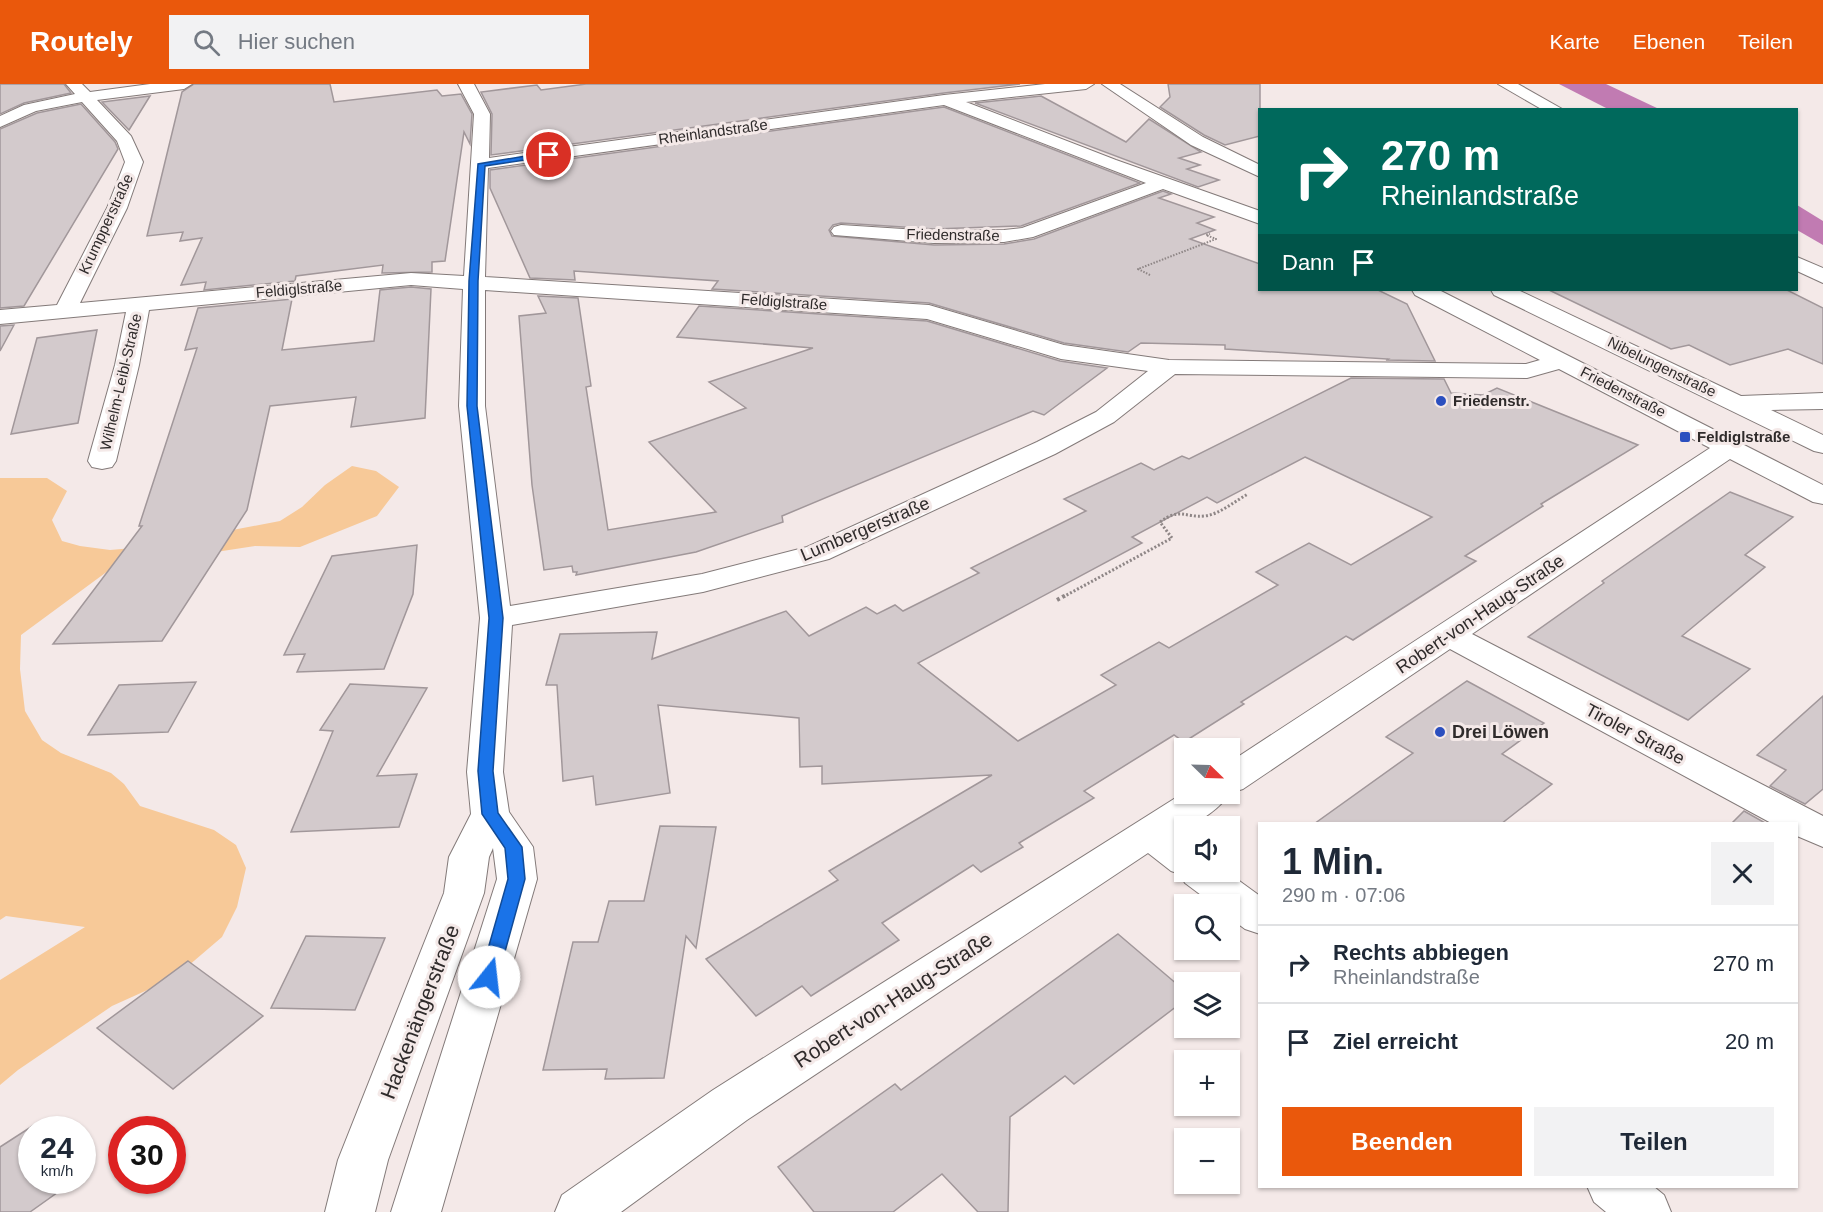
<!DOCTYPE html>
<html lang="de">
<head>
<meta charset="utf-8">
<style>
	body { margin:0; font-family:Helvetica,sans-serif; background:#f2f2f3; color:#1f2937; height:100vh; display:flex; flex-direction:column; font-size:22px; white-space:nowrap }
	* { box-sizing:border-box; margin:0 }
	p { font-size:20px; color:#747a83 }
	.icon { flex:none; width:33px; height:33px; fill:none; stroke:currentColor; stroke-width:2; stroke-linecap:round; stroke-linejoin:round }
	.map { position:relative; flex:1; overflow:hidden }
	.details { position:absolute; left:1258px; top:738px; width:540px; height:366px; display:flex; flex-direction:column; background:#fff; border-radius:0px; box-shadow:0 2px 4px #0004 }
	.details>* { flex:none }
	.top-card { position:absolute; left:1258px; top:24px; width:540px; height:183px; border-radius:0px; box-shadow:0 2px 4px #0004; background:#00695c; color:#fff; overflow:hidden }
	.needle { width:39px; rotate:113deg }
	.tools { position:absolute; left:1174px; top:654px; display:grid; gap:12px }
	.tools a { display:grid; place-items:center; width:66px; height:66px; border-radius:0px; background:#fff; box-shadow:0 2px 4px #0004; font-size:30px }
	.speed { position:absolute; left:18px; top:1032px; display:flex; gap:12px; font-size:30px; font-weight:700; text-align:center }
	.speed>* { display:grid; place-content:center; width:78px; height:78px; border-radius:50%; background:#fff; box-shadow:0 2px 4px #0004; line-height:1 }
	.speed small { font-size:15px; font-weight:400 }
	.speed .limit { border:9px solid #d22; background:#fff; color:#111 }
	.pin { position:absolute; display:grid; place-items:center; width:51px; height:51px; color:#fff; margin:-26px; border:3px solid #fff; border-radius:50%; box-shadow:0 2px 6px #0007 }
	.me { position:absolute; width:66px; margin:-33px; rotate:16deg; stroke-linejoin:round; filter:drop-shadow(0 0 4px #0008) }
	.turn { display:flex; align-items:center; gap:21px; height:126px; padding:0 24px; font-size:27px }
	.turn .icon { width:78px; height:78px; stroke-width:2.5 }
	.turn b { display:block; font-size:42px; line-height:51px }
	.then { display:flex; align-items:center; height:57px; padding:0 24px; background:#0003; gap:12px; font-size:22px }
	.round { display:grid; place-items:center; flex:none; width:63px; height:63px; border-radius:0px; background:#f2f2f3 }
	.headline { display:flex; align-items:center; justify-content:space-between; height:102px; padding:0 24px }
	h1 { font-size:36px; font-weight:700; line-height:45px }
	.cta { display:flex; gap:12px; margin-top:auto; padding:12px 24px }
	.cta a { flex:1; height:69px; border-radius:0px; background:#ea580c; color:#fff; font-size:24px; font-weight:700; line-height:69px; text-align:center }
	.cta a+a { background:#f2f2f3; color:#1f2937 }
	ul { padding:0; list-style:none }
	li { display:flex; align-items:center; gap:18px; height:78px; padding:0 24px; border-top:2px solid #e0e1e3 }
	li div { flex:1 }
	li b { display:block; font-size:22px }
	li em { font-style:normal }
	header { display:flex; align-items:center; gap:36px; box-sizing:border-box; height:84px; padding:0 30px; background:#ea580c; color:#fff }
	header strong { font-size:28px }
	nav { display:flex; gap:33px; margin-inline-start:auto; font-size:21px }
	.search { width:420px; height:54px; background:#f2f2f3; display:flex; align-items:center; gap:15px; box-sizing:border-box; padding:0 21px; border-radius:0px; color:#747a83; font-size:22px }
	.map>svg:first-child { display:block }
</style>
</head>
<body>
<header>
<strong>Routely</strong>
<div class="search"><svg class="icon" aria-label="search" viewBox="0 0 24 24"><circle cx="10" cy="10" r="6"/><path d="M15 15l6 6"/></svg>Hier suchen</div>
<nav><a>Karte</a><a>Ebenen</a><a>Teilen</a></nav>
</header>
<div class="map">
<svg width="1823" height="1128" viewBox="0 0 1823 1128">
	<rect width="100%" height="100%" fill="#f4e9e8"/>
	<!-- green -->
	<path fill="#f7c998" d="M352 382 376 387 399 403 377 432 300 463 255 462 112 484 21 551 20 585 25 627 42 656 61 669 111 689 124 700 140 722 214 746 236 761 246 784 237 823 222 853 174 894 112 922 18 986 0 1001V896L85 843 6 832 0 836V394H47L67 407 52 436 62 457 80 462 110 466 144 463 280 437 302 423 325 401Z"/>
	<!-- water -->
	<g fill="#c17bb2">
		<path d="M1559 0H1606L1659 25H1608Z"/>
		<path d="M1797 121 1823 137V161L1797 146Z"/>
	</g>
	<!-- building -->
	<g fill="#d3cacc" stroke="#a1979a" stroke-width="1.5" fill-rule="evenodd">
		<path d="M0 0H64L71 9 24 19 0 30Z"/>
		<path d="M194 0H330L334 18 437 6 442 12 461 10 472 30 470 60 464 48 445 177 432 178V188L382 189 383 181 296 192 295 197 204 206 206 198 181 201 202 154 180 157 183 148 147 152 182 8Z"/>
		<path d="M586 0H1020L944 9 491 71 492 30 481 8 537 1 541 6Z"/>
		<path d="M1168 0H1260V52L1225 61 1204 51 1160 23 1170 13Z"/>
		<path d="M150 12 129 46 102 18Z"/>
		<path d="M1041 12 1126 58 1149 35 1201 68 1179 74 1200 81 1187 85 1219 96 1198 103 975 19Z"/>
		<path d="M81 20 115 58 118 65 24 222 0 224V45L37 29Z"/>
		<path d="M944 23 1140 99 1021 142 934 145 841 139 833 141 829 146 832 152 934 161 1004 160 1034 155 1163 107 1171 110 1159 114 1214 133 1197 139 1215 146 1190 155 1260 180V206H1378L1407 220 1435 277 1386 276 1388 275 1225 265V261L1141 259 1128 268 1064 259 929 219 712 205 718 197 574 187 575 196 530 194 490 104V86Z"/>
		<path d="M411 203 431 205 425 334 351 343 356 313 270 322 247 426 162 557 53 560 142 442H139L197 264 185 266 198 224 292 215 282 266 374 257 380 206Z"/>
		<path d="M1549 206H1787L1823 224V280L1788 265 1730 281 1689 261 1671 265Z"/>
		<path d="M538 212 578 214 591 302 586 303 608 446 716 428 649 358 746 324 709 298 813 264 677 253 699 222 927 237 1060 277 1107 284 1044 331 1033 327 782 432 783 438 696 468 576 491 577 488H573L572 482 544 486 532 401 519 232 546 229Z"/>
		<path d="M14 241 0 267V242Z"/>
		<path d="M97 246 78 339 11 350 37 254Z"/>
		<path d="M1351 294 1444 295 1451 309 1483 311 1497 304 1638 361 1541 420 1543 422 1465 472 1476 477 1353 556 1346 552 1241 618 1244 620 1184 658 1174 651 1084 707 1094 714 1019 759 1023 763 981 788 973 781 882 839 899 856 811 912 802 902 756 932 706 875 838 796 829 787 992 691 822 700V682L800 683 799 634 658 621 670 709 596 721 593 692 563 697 557 601H546L560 550 657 548 652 575 786 527 809 552 866 523 877 530 895 521 903 527 979 489 971 484 1086 427 1064 415 1141 379 1154 386 1182 372 1189 375ZM1305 373 1432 433 1351 481 1309 459 1256 488 1278 501 1169 564 1159 558 1101 591 1116 601 1018 657 918 579 1142 459 1132 453 1207 413 1217 419Z"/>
		<path d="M1730 408 1793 433 1745 471 1765 483 1682 552 1750 585 1688 636 1528 553 1604 499 1602 497Z"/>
		<path d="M417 461 413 510 384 585 297 588 305 570 284 571 332 472Z"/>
		<path d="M1467 597 1544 639 1502 670 1552 700 1501 740H1314L1413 669 1386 653Z"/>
		<path d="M196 598 168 648 88 651 119 601Z"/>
		<path d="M350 600 427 604 377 692 417 690 399 743 291 748 333 647 320 646Z"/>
		<path d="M1823 612V705L1805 720 1770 702 1786 686 1757 671Z"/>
		<path d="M1744 727 1767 740H1731Z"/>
		<path d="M660 742 716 743 696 864 686 852 664 994 605 995 607 985 543 986 573 858H598L609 817H644Z"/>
		<path d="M1118 850 1185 907V916L1074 1000 1065 992 1010 1033 1008 1128H978L942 1090 893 1128H814L778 1083 895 1000 901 1006Z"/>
		<path d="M306 852 385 854 355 926 271 924Z"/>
		<path d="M188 877 263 932 173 1005 97 944Z"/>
		<path d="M37 1039 42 1046H32V1096H75L30 1128H0V1063Z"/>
	</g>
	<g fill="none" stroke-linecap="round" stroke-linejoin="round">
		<!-- minor casing -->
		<g stroke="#837a79" stroke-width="2">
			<g id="minor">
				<path d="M66 0H82L90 8 150 0H192L184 5 97 16 131 52 143 78 127 124 80 219 411 189 464 192 474 30 458 0H474L490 30 489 74 944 11 1045 0H1094L1086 5 966 18 1116 76 1260 127V140L1163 105 1033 153 1004 158 934 159 834 151 831 147 834 143 841 141 934 147 1004 146 1022 144 1146 99 944 21 488 84 485 193 929 221 1064 261 1169 276 1526 280 1540 276 1415 211 1412 206H1439L1823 401V420L1813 418 1730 375 1472 550 1823 732V763L1797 752V740H1773L1450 565 1243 705 1230 709V678L1710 364 1559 285 1527 294 1175 290 1114 338 1055 370 829 475 703 508 512 541 503 688 509 728 533 763 537 795 441 1128H391L497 795 493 764 489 773 484 809 388 1076 375 1128H325L338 1076 444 809 449 773 471 730 467 688 480 534 459 322 463 205 411 201 149 226 139 281 116 377 112 383 102 385 92 383 88 377 115 281 126 228 0 240V226L57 221 107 124 125 78 117 57 82 18 36 27 0 43V32L24 21 75 10ZM485 206 927 235 1061 275 1148 287 1096 328 1037 358 807 463 702 490 510 522 485 322Z"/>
				<path d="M1102 0H1120L1203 53 1260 81V93L1191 61Z"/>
				<path d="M1498 0H1518L1564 26H1543Z"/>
				<path d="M1797 173 1823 184V199L1797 187Z"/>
				<path d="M1491 206H1518L1741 312 1823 309V325L1771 326 1823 351V369L1814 367 1494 211Z"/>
				<path d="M1185 708 1229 710C1218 728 1193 740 1177 750L1185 756V788H1227L1260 812V850L1245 845 1230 834V820H1213L1185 799 1180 790 1171 787 1148 769 747 1036 621 1128H555L562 1111 713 1006Z"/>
				<path d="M1587 1102H1653L1664 1111 1671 1128H1606L1594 1118Z"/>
			</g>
		</g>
		<!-- path-far2 -->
		<path stroke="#8e8686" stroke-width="2" stroke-dasharray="1.5 1.5" stroke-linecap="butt" d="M1150 191 1138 185 1216 155 1206 151 1210 150"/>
		<!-- path-far1 -->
		<path stroke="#8e8686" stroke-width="3" stroke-dasharray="2 2" stroke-linecap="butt" d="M1063 513 1172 454 1160 438C1180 423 1185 434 1205 432 1220 430 1235 417 1248 410"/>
		<!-- path -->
		<path stroke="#8e8686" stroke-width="4" stroke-dasharray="3 3" stroke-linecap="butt" d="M1057 516 1066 511"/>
		<!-- minor -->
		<use href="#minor" fill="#fff" fill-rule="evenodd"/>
	</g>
	<!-- route -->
	<path fill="#1a73e8" stroke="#114b97" stroke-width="1.5" d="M549 68 552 72 485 82 478 197 477 322 503 534 493 687 498 729 522 763 525 795 498 893 495 898 489 900 482 898 480 893 508 795 505 764 482 730 478 687 489 534 467 322 469 197 478 80Z"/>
	<!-- markers -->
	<g fill="#2b4fbf" stroke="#f4e9e8" stroke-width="2">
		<circle cx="1441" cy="317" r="6"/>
		<rect x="1679" y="347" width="12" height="12" rx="3"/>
		<circle cx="1440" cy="648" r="6"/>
	</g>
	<g text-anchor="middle" stroke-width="6" stroke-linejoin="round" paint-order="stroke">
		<!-- far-street labels -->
		<g font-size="15" fill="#2f2b2b" stroke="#f4e9e8">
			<text transform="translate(713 48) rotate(-8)" y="5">Rheinlandstraße</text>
			<text transform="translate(106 140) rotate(-65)" y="5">Krumpperstraße</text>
			<text transform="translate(953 151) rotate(1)" y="5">Friedenstraße</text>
			<text transform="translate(299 205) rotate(-5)" y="5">Feldiglstraße</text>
			<text transform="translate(784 218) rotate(4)" y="5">Feldiglstraße</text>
			<text transform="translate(1662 283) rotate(26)" y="5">Nibelungenstraße</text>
			<text transform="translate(121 298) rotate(-77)" y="5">Wilhelm-Leibl-Straße</text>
			<text transform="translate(1623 308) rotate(27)" y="5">Friedenstraße</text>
		</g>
		<!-- far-poi labels -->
		<g font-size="15" font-weight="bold" fill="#2f2b2b" stroke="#f4e9e8" text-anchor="start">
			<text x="1453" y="322">Friedenstr.</text>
			<text x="1697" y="358">Feldiglstraße</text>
		</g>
		<!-- street labels -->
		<g font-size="18" fill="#2f2b2b" stroke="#f4e9e8">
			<text transform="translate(865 445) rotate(-23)" y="6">Lumbergerstraße</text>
			<text transform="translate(1480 530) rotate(-34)" y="6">Robert-von-Haug-Straße</text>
			<text transform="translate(1635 650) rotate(28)" y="6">Tiroler Straße</text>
		</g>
		<!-- poi labels -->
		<g font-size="18" font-weight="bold" fill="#2f2b2b" stroke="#f4e9e8" text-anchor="start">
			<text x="1452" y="654">Drei Löwen</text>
		</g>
		<!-- near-street labels -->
		<g font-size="21" fill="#2f2b2b" stroke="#f4e9e8">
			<text transform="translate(893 916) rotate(-33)" y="7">Robert-von-Haug-Straße</text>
			<text transform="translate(420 928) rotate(-69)" y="7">Hackenängerstraße</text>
		</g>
	</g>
</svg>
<div class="tools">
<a><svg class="needle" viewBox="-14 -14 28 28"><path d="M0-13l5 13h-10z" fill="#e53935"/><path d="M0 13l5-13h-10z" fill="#747a83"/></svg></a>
<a><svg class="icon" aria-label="sound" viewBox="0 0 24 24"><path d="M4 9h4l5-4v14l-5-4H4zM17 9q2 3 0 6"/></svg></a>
<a><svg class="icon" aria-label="search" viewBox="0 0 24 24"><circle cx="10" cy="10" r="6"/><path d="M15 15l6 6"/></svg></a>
<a><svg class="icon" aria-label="layers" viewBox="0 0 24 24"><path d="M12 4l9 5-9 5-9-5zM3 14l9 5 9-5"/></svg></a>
<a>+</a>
<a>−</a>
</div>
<div class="speed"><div>24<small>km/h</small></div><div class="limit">30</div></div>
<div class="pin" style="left:549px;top:71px;background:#d93025"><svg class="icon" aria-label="arrive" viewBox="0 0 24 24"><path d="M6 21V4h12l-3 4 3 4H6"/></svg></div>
<svg class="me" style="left:489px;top:893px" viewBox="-20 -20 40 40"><circle r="19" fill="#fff"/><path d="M0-13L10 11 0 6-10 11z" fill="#1a73e8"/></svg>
<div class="top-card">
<div class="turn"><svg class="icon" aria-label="right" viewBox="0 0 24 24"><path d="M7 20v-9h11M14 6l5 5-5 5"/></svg><div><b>270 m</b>Rheinlandstraße</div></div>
<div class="then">Dann<svg class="icon" aria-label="arrive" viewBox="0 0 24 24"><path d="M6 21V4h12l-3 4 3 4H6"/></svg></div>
</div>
<section class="details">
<div class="headline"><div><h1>1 Min.</h1><p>290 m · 07:06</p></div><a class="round"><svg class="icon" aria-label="close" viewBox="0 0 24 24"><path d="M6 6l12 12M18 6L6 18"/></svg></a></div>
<ul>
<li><svg class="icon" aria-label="right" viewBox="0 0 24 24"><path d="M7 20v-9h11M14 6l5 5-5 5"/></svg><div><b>Rechts abbiegen</b><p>Rheinlandstraße</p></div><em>270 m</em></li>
<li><svg class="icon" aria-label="arrive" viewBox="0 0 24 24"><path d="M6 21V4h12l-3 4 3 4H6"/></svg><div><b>Ziel erreicht</b></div><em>20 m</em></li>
</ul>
<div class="cta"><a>Beenden</a><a>Teilen</a></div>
</section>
</div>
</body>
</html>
